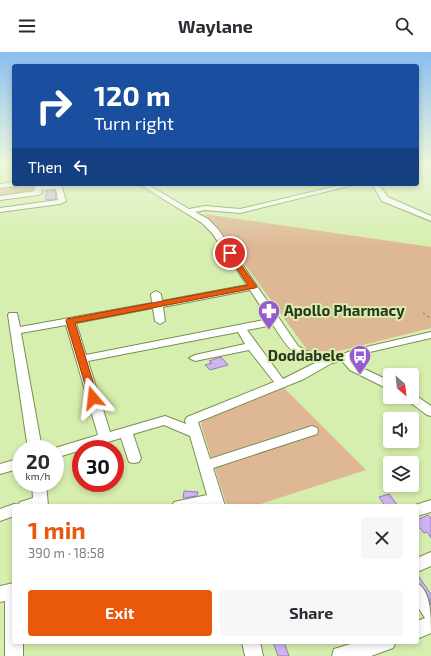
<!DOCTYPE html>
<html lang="en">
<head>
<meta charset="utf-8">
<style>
	body { margin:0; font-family:"Exo 2",sans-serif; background:#f7f7f7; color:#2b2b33; height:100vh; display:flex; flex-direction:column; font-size:15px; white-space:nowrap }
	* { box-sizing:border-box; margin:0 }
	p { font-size:13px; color:#7c7c81 }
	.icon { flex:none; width:22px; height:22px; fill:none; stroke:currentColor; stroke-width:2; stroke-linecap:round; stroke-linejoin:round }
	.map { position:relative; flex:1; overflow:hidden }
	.drawer { position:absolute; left:12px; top:452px; width:407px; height:140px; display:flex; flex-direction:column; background:#fff; border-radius:4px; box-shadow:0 2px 6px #0003 }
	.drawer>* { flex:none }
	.banner { position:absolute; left:12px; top:12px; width:407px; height:122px; border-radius:4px; box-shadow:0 2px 6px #0003; background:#1a4fa0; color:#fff; overflow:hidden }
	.needle { width:26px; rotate:152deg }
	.fabs { position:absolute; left:383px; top:316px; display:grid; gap:8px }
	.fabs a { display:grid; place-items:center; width:36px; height:36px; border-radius:4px; background:#fff; box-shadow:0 2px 6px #0003; font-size:20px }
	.speed { position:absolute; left:12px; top:388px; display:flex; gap:8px; font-size:20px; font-weight:700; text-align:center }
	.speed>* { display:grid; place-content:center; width:52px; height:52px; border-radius:50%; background:#fff; box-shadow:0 2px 6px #0003; line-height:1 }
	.speed small { font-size:10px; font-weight:400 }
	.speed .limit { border:6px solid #d22; background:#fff; color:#111 }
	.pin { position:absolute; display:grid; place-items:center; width:34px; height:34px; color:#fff; margin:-17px; border:2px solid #fff; border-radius:50%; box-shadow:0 1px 4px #0007 }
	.me { position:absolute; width:44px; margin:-22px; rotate:343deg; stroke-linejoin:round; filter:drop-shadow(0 0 3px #0008) }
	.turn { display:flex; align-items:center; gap:14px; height:84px; padding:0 16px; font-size:18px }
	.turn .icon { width:52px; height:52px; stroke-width:2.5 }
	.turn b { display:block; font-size:28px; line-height:34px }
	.then { display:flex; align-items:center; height:38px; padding:0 16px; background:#0003; gap:8px; font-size:15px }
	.round { display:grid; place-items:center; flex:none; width:42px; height:42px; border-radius:4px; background:#f7f7f7 }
	.headline { display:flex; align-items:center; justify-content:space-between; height:68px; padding:0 16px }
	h1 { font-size:24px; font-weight:700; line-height:30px; color:#ea580c }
	.primary-button { display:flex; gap:8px; margin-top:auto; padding:8px 16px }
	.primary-button a { flex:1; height:46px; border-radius:4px; background:#ea580c; color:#fff; font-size:16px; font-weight:700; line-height:46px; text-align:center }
	.primary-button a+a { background:#f7f7f7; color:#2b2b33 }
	header { display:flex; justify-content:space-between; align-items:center; height:52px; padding:0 16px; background:#fff; font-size:18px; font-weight:700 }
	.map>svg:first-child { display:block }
</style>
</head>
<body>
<header><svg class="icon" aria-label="menu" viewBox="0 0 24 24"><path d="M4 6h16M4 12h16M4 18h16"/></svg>Waylane<svg class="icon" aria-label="search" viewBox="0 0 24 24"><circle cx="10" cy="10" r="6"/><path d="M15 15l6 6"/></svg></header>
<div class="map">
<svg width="431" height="604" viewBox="0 0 431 604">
	<rect width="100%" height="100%" fill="#d6eeae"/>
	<!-- green -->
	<g fill="#deb894">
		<path d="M35 132 36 141 0 145V136Z"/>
		<path d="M204 162 431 195V276L339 299H308L217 174Z"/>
		<path d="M283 335 366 418 254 454H227L201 373 203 366Z"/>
	</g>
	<!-- building -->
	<g fill="#cfb4f1" stroke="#957cb5">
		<path d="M46 139H55L56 147 46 148Z"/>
		<path d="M221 305 228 313 210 318 205 313 212 311 209 309Z"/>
		<path d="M184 439 198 440 197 444 183 446Z"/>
		<path d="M389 442 398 454H385L379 445Z"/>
		<path d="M428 463 431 466V486L427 480 424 481 417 473V468Z"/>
		<path d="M417 522 431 542V553L426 539 417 530Z"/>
		<path d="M273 590H284L289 604H278Z"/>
	</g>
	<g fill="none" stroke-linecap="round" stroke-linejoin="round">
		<!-- minor casing -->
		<g stroke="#7a8f52" stroke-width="2">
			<g id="minor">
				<path d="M427 110H431V113Z"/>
				<path d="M14 130V132H19L16 134 0 136V132Z"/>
				<path d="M35 132H41V134L61 132 66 149 60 152 0 160V156L58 148 56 137 41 138 42 141 38 143 0 148V144L34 139Z"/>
				<path d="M139 132H147L189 157 205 154 240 157 345 132H357L240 161 205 158 195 160 208 167 218 177 298 294C317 306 332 308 353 298L431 280V286L361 302 353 307 358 314 390 329V338L350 318 342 309 332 311 304 327 198 370 210 407 312 374 317 376 318 379 317 382 213 416 225 454H172L174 450 207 443 190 384 164 373 133 382 141 406 139 410 134 411 129 410 121 386 55 406V397H52L98 383 66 273 21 281 42 397H28L8 263 9 261H17L20 275 152 251 151 242 156 239 161 242 162 249 247 233 212 181 202 171ZM250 238 269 267 86 303 76 271 153 256 155 269 160 272 165 269 163 255ZM273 273C286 292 292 306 317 310L283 327 247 278ZM238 280 245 292 195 303 189 306 195 309 249 298 274 330 187 365 185 368 186 372 165 364 110 380 88 309Z"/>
				<path d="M372 132H378L388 145 431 164V169L382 149Z"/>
				<path d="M412 341 431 354V364L427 363 407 348 405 345H412Z"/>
				<path d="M21 406V416L0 422V412Z"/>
				<path d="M32 431H46L48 454H14V464L0 469V457L14 452 18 453 20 450 33 446Z"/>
				<path d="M431 448V460L417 464V454H412Z"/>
				<path d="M431 500V514L417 520V506Z"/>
				<path d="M14 531V590H23V604H5V549L0 550V534Z"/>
				<path d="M417 531C431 539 431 564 431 581L417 587V569L425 566 417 554Z"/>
				<path d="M242 590H260L263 604H245Z"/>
				<path d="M357 590H396L393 596 371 604H332L334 597Z"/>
			</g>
		</g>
		<!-- path -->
		<path stroke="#849567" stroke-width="1.5" stroke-dasharray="2.5 2.5" stroke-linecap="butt" d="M423 261 431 267"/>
		<!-- minor -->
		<use href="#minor" fill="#fff" fill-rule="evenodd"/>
	</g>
	<!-- sky -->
	<linearGradient id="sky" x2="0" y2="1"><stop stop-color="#8abfef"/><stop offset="0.57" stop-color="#edf7db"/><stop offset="1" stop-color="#edf7db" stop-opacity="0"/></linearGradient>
	<rect width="431" height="194" fill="url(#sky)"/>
	<!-- route -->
	<path fill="#ea580c" stroke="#983908" d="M230 199 232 200 257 235 255 236 75 271 98 346 93 350 90 349 66 269 67 267 248 233 226 201Z"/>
	<!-- icons -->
	<defs>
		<g id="pharmacy-pin" transform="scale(1.15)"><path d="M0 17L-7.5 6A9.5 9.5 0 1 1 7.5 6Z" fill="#965ad2" stroke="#d6eeae"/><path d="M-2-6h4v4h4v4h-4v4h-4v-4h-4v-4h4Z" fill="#fff"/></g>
		<g id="bus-pin" transform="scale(1.15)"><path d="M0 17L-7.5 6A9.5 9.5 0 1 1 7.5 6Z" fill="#965ad2" stroke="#d6eeae"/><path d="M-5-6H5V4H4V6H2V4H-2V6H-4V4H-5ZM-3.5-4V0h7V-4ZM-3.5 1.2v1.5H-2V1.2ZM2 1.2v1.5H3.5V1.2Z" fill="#fff"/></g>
	</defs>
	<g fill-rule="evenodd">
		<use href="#pharmacy-pin" x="269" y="259"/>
		<use href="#bus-pin" x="360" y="304"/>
	</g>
	<g text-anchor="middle" stroke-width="4" stroke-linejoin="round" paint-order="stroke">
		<!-- poi labels -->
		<g font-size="15" font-weight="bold" fill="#2c351b" stroke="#d6eeae" text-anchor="start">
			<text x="284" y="264">Apollo Pharmacy</text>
			<text x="344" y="309" text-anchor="end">Doddabele</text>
		</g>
	</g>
</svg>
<div class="fabs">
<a><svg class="needle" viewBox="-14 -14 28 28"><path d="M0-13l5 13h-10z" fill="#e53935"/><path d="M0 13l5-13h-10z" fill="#7c7c81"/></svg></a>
<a><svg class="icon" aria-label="sound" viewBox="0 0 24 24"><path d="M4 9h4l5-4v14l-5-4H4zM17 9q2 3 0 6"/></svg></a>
<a><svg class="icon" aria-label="layers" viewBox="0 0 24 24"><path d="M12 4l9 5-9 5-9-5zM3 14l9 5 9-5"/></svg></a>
</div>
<div class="speed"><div>20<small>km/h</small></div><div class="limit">30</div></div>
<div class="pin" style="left:230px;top:201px;background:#d93025"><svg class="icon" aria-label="arrive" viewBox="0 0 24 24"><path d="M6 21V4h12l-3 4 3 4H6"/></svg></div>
<svg class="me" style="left:93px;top:346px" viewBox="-20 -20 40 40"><path d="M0-17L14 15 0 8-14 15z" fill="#ea580c" stroke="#fff" stroke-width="4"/></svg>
<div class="banner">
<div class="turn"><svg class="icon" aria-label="right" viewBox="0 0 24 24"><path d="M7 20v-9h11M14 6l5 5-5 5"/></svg><div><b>120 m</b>Turn right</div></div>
<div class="then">Then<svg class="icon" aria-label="left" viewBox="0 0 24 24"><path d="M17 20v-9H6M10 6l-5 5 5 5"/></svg></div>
</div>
<section class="drawer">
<div class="headline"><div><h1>1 min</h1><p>390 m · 18:58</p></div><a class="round"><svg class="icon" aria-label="close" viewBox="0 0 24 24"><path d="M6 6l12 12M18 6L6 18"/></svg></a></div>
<div class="primary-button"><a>Exit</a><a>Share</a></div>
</section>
</div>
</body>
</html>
